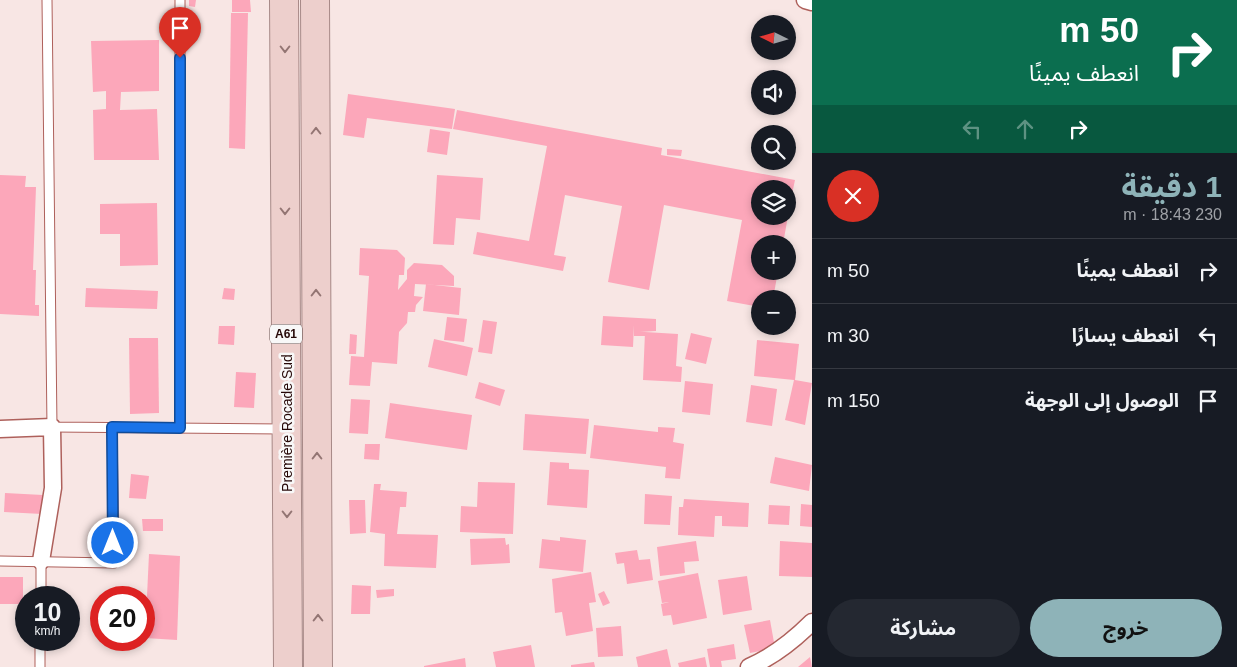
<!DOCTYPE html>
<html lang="ar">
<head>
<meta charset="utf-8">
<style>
	body { margin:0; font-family:Arial,"Noto Sans Arabic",sans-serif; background:#242831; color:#f1f3f6; direction:rtl; height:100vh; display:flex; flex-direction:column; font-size:19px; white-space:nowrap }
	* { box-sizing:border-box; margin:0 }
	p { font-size:16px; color:#9ea1a6 }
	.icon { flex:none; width:28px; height:28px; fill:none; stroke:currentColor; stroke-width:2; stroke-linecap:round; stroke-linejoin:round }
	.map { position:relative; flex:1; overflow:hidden; direction:ltr }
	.panel { display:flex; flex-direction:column; background:#171b24; width:425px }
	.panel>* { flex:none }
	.guide { background:#0b6e4f; color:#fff; overflow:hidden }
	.needle { width:32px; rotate:275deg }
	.fabs { position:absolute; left:751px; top:15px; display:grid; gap:10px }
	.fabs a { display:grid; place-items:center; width:45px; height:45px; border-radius:50%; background:#171b24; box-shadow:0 2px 8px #0003; font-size:25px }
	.speed { position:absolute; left:15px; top:586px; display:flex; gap:10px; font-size:25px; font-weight:700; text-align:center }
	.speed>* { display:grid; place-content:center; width:65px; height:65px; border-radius:50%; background:#171b24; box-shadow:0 2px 8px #0003; line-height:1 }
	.speed small { font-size:12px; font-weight:400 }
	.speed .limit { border:8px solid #d22; background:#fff; color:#111 }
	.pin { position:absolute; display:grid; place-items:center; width:42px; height:42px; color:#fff; margin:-51px -21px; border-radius:50% 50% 50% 0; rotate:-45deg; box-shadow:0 0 5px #0007 }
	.pin .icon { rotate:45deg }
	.me { position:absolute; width:55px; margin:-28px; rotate:0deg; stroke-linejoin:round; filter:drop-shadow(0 0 4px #0008) }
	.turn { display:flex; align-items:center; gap:18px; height:105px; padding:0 15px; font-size:22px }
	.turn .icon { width:65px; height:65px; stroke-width:2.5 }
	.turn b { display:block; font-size:35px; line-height:42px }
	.lanes { display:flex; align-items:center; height:48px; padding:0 15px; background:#0003; justify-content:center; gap:25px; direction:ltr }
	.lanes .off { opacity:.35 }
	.round { display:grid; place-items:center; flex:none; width:52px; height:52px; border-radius:26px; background:#242831 }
	.summary { display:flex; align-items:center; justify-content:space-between; height:85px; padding:0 15px }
	h1 { font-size:30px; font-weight:700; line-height:38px; color:#8eb3b8 }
	.button { display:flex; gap:10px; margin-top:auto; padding:10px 15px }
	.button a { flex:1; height:58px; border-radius:30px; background:#8eb3b8; color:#111; font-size:20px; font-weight:700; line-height:58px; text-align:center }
	.button a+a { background:#242831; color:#f1f3f6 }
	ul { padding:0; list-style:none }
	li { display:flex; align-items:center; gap:15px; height:65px; padding:0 15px; border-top:1px solid #363941 }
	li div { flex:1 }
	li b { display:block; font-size:19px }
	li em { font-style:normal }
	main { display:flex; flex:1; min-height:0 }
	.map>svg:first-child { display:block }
</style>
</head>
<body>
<main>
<section class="panel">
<div class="guide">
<div class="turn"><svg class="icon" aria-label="right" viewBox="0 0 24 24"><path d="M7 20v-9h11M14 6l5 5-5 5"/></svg><div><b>50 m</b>انعطف يمينًا</div></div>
<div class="lanes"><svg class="icon off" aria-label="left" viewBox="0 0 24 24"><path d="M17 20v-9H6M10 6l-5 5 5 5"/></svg><svg class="icon off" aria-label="ahead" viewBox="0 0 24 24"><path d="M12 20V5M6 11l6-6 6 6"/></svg><svg class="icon" aria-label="right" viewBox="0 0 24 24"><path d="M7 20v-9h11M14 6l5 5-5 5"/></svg></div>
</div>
<div class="summary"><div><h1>1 دقيقة</h1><p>230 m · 18:43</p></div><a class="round" style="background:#d93025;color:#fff"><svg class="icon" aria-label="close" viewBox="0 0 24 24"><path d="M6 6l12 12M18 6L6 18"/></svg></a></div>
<ul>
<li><svg class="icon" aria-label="right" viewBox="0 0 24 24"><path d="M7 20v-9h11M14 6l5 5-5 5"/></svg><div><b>انعطف يمينًا</b></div><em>50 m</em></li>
<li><svg class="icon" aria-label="left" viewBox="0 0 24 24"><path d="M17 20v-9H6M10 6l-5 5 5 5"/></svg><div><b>انعطف يسارًا</b></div><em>30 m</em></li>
<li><svg class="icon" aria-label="arrive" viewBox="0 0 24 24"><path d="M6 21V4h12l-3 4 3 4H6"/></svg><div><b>الوصول إلى الوجهة</b></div><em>150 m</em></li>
</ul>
<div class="button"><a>خروج</a><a>مشاركة</a></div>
</section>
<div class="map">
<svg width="812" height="667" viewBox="0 0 812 667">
	<rect width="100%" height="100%" fill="#f8e6e4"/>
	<!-- building -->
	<g fill="#fca7ba">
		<path d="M189 0H196L195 7 189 6Z"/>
		<path d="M232 0H250L251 12H232Z"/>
		<path d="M231 13H248L245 149 229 148Z"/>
		<path d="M159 40V91L121 92 120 110 157 109 159 160H94L93 110 106 109V91L93 92 91 41Z"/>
		<path d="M348 94 455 109 452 129 367 118 364 138 343 135Z"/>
		<path d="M457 110 662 148 661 155 795 180 788 213V189H760V216H788L783 244H760V271H778L773 299H760V307L727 301 742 220 664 205 649 290 608 282 622 206 565 195 554 255 566 257 563 271 473 254 477 232 529 241 547 146 453 129Z"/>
		<path d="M430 129 450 132 447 155 427 152Z"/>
		<path d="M667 149 682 150 681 156 667 155Z"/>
		<path d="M0 175 26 176 25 187H36L33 270H36L35 305H39V316L0 314Z"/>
		<path d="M437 175 483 178 480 220 456 218 454 245 433 244Z"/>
		<path d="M157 203 158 265 120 266V234H100V204Z"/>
		<path d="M360 248 397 250 405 258 404 275H399L398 290 407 279V270L414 263 442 265 454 276V286L415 284 414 296 423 297 416 305 415 312H408L407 323 399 332 397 364 372 362 370 386 349 385 351 356 364 357 369 276 359 275Z"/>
		<path d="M426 284 461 288 459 315 423 311Z"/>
		<path d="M86 288 158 291 157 309 85 307Z"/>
		<path d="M224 288 235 289 234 300 222 299Z"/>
		<path d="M603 316 656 319V331L640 332H645V336H634V325L633 347 601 345Z"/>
		<path d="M447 317 467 319 464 342 444 340Z"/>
		<path d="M483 320 497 322 492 354 478 352Z"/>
		<path d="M219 326H235L234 345 218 344Z"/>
		<path d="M645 332 678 334 676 366 682 367 681 382 643 380Z"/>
		<path d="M691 333 712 338 706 364 685 359Z"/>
		<path d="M350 334 357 335 356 354H349Z"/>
		<path d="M129 338H158L159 413 130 414Z"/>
		<path d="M434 339 473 348 467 376 428 367Z"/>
		<path d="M757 340 799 344 795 380 812 383 805 425 785 420 794 380 754 376Z"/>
		<path d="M236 372 256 373 254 408 234 407Z"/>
		<path d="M685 381 713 384 710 415 682 412Z"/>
		<path d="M479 382 505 390 500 406 475 398Z"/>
		<path d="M751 385 777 389 772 426 746 422Z"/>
		<path d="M351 399 370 400 368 434 349 433Z"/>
		<path d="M390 403 472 415 467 450 385 438Z"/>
		<path d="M525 414 589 419 586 454 523 450Z"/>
		<path d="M594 425 658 432V427L675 428 673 442 684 444 680 479 665 478 666 467 590 458Z"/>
		<path d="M365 444H380L379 460 364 459Z"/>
		<path d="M775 457 812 465 809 491 770 483Z"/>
		<path d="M550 462 569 463V469L589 470 587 508 547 505Z"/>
		<path d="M131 474 149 476 146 499 129 498Z"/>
		<path d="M478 482 515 483 513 534 460 532 461 506 477 507Z"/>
		<path d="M374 484H381L380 490 407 492 406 507H400L397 534 438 535 436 568 384 566 385 534 370 532Z"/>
		<path d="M5 493 43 495 42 514 4 512Z"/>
		<path d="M645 494 672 496 670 525 644 524Z"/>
		<path d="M684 499 749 503 748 527 722 526V516H715L714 537 678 535 679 507H683Z"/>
		<path d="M349 500H365L366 533 350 534Z"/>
		<path d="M801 504 812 505V527L800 526Z"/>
		<path d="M769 505 790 506 789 525 768 524Z"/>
		<path d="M142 519H163V531H143Z"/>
		<path d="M560 537 586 540 583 572 539 568 542 539 560 541Z"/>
		<path d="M505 538 506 545 509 544 510 563 471 565 470 539Z"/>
		<path d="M696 541 699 561 684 562 685 573 660 576 657 547Z"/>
		<path d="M780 541 812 543V577L779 576Z"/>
		<path d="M637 550 639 560 650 559 653 580 627 584 624 563 617 564 615 553Z"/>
		<path d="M149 554 180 556 177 640 145 638Z"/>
		<path d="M591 572 596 602 589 603 593 631 566 636 562 612 555 613 552 579Z"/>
		<path d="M698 573 707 618 673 625 671 615 663 616 661 604 669 602 662 603 658 581Z"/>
		<path d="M747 576 752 610 723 615 718 580Z"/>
		<rect x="0" y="577" width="23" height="27"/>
		<path d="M352 585 371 586 370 614H351Z"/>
		<path d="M394 589V596L377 598 376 590Z"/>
		<path d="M604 591 610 603 603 606 598 594Z"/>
		<path d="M770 620 775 648 750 653 744 625Z"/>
		<path d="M621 626 623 656 598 657 596 628Z"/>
		<path d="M734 644 736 659 721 661 722 667H710L707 649Z"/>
		<path d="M531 645 535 667H496L493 652Z"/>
		<path d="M667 649 671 667H638L636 657Z"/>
		<path d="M705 657 707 667H679L678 663Z"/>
		<path d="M810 657 812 667H798Z"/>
		<path d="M465 658 466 667H424V666Z"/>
		<path d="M594 662 595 667H571V665Z"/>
	</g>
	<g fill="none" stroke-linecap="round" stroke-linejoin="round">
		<!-- lane casing -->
		<g stroke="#ae605b" stroke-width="11">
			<g id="lane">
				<path d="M47 0 52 427 284 429"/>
				<path d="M180 428V0"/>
				<path d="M0 561 114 563 112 427"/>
				<path d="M41 598V561"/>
				<path d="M40 667V640"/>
			</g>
		</g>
		<!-- street casing -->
		<g stroke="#ae605b" stroke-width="19">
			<g id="street">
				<path d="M805 0 812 2"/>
				<path d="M0 429 52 427 53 488 41 561"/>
				<path d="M749 667C772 657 794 640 812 622"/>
			</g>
		</g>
		<!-- highway casing -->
		<g stroke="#a78987" stroke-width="30">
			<g id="highway">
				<path d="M284 0 288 667"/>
				<path d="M315 0 318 667"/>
			</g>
		</g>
		<!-- lane -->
		<use href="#lane" stroke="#fff" stroke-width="9"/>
		<!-- street -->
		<use href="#street" stroke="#fff" stroke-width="16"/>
		<!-- highway -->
		<use href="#highway" stroke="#edcfcc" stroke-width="28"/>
	</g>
	<!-- one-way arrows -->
	<defs><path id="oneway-chevron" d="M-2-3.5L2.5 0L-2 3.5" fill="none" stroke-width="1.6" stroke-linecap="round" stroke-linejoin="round" transform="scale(1.25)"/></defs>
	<g stroke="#937573">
		<use href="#oneway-chevron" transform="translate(285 49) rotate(90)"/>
		<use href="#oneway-chevron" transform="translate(316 131) rotate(-90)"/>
		<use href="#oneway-chevron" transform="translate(285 211) rotate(90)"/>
		<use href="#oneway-chevron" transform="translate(316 293) rotate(-90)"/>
		<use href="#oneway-chevron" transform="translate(317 456) rotate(-90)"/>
		<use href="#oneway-chevron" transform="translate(287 514) rotate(90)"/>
		<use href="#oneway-chevron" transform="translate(318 618) rotate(-90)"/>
	</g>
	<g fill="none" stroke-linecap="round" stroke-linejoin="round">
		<!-- route casing -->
		<g stroke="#114b97" stroke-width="12">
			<path id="route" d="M113 543 112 427 180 428V58"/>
		</g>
		<!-- route -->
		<use href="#route" stroke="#1a73e8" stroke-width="9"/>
	</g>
	<g text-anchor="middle" stroke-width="5" stroke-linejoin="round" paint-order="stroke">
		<!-- shield labels -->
		<rect fill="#f8f8f8" stroke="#65504f" stroke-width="1" x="270" y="324.5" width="32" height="19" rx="4"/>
		<g font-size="12" font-weight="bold" fill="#260807">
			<text x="286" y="338">A61</text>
		</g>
		<!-- street labels -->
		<g font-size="14" fill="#260807" stroke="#f8f8f8">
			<text transform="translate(287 423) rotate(-90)" y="5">Première Rocade Sud</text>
		</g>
	</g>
</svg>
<div class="fabs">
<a><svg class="needle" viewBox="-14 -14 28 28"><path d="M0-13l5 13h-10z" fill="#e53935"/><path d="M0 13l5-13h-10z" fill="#9ea1a6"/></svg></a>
<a><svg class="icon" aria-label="sound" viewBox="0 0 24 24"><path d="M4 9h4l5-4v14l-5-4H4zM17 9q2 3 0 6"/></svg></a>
<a><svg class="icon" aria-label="search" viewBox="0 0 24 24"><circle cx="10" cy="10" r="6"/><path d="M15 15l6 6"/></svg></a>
<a><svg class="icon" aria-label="layers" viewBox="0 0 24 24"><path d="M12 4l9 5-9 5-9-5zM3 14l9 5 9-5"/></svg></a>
<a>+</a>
<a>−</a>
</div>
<div class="speed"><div>10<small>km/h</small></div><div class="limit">20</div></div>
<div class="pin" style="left:180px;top:58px;background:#d93025"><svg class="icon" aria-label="arrive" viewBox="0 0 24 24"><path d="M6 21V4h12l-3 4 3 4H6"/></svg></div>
<svg class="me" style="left:113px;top:543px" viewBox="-20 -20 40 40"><circle r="17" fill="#1a73e8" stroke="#fff" stroke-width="3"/><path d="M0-11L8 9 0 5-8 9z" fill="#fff"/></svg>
</div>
</main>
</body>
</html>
